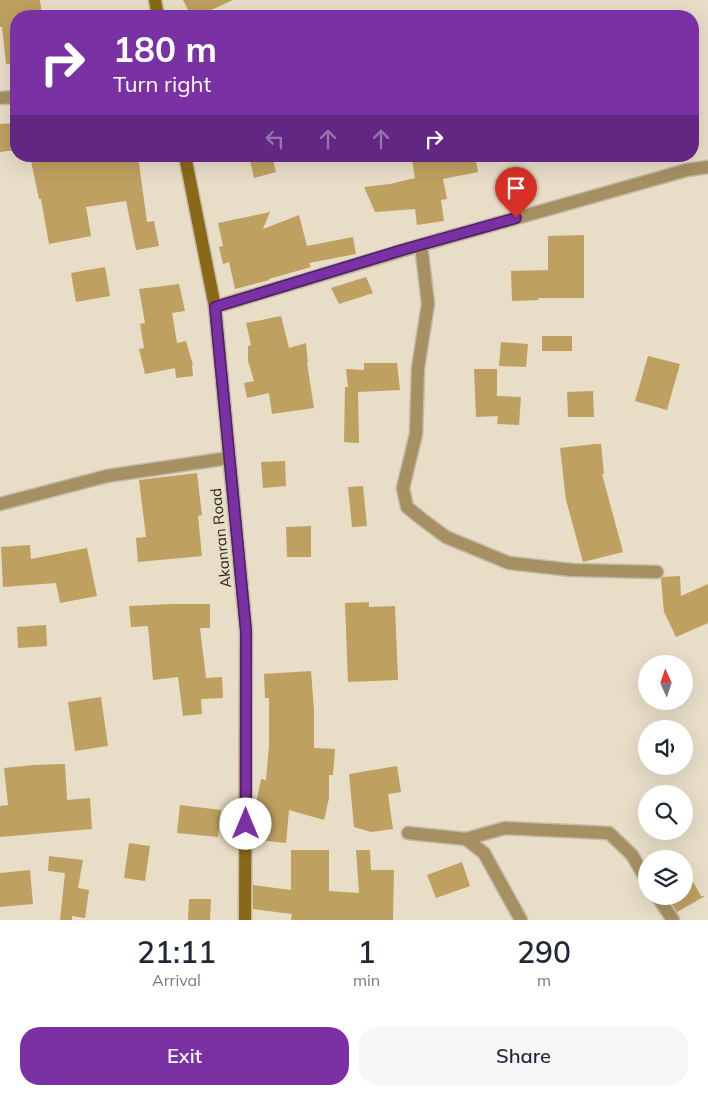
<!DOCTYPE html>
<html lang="en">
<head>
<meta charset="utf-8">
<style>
	body { margin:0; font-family:Mulish,sans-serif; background:#f6f6f7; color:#1f2937; height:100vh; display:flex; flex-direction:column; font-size:19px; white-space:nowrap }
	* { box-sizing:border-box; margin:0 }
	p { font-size:16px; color:#747a83 }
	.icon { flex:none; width:28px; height:28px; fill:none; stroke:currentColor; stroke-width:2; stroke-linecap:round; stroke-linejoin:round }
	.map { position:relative; height:920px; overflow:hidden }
	.sheet { display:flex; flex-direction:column; background:#fff; flex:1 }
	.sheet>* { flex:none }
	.top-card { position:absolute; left:10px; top:10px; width:689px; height:152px; border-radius:20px; box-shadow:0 5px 20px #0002; background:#7a31a3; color:#fff; overflow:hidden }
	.needle { width:32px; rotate:357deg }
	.buttons { position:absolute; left:638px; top:655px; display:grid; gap:10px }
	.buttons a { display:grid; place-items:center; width:55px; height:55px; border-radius:50%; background:#fff; box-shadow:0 5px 20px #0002; font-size:25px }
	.pin { position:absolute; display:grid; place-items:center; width:42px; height:42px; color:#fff; margin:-51px -21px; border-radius:50% 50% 50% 0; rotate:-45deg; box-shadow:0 0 5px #0007 }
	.pin .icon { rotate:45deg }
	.me { position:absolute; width:55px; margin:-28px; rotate:0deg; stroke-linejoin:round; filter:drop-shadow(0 0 4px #0008) }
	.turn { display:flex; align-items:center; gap:18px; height:105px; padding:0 20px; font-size:22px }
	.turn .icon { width:65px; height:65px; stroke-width:2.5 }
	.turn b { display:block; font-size:35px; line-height:42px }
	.lanes { display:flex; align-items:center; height:48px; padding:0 20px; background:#0003; justify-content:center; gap:25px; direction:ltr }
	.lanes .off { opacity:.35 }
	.eta { display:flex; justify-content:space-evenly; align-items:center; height:85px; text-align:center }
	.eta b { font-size:30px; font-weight:600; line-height:35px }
	.cta { display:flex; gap:10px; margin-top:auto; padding:10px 20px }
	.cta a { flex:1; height:58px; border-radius:20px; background:#7a31a3; color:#fff; font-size:20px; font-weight:600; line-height:58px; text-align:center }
	.cta a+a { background:#f6f6f7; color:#1f2937 }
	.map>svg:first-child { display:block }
</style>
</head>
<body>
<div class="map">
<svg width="708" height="920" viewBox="0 0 708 920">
	<rect width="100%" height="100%" fill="#e8ddc7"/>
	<!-- building -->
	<g fill="#bea060">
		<path d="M0 0H40L42 16H16V64H6L2 27H0Z"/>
		<path d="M183 0H233L198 16H191Z"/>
		<path d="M16 123V150L0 152V124Z"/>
		<path d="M51 156H138L147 222 154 221 159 246 136 250 126 201 86 207 91 236 49 244 41 199H39L31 161Z"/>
		<path d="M249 156H272L276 172 254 178Z"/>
		<path d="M424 156H475L478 172 443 179 447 199 441 200 444 221 417 225 415 209 375 212 364 187 390 184 415 178 412 159Z"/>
		<path d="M270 212 263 229 299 215 307 246 353 237 356 254 309 263 311 267 269 279V280L235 289 229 262 223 264 219 247 223 246 218 223Z"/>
		<path d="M584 235V298H538L539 300 512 301 511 271 548 270V236Z"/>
		<path d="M105 267 110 296 76 302 71 273Z"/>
		<path d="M366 277 373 293 339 304 331 288Z"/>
		<path d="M179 284 185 311 172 313 177 343 186 341 193 365H192L193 376 176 378 175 368 145 374 139 349 144 348 140 324 145 323 139 289Z"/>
		<path d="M281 316 289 348 306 343 308 363H307L314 408 272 414 269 393 247 398 244 383 254 381 248 361V346L251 345 246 323Z"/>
		<rect x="542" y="336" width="30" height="15"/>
		<path d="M501 342 528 344 526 367 499 366Z"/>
		<path d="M648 356 680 364 667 410 635 401Z"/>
		<path d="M364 363H397L400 390 358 392 359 443 344 442 345 387H348L346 369 364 370Z"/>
		<path d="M474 369H497V396L521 397 519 425 497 424 498 416 476 417Z"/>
		<path d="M593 391 594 417H568L567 392Z"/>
		<path d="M595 444H601L604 474H602L623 552 583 562 566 500 560 448Z"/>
		<path d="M285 461 286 486 263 488 261 462Z"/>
		<path d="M197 473 202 515 198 516 202 556 138 562 136 538 146 537 139 480Z"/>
		<path d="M363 486 367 526 352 527 348 487Z"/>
		<path d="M311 526V557H287L286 527Z"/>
		<path d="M30 545 31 559 87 548 97 596 60 603 56 583 3 587 1 547Z"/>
		<path d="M680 576 681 596 708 584V623L676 637 664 612 661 579 663 577Z"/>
		<path d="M369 602V607L395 606 398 680 348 682 345 603Z"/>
		<path d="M172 604H210V628H200L206 678 222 677 223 698 201 699 202 714 183 716 178 677 153 680 148 626 131 627 129 606Z"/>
		<path d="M46 625 47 646 18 648 17 627Z"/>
		<path d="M311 671 314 710V748L335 749 333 775H329V798L324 820 289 810 286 843 259 840 262 810 255 809 261 779 266 780 269 746V698H265L264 674Z"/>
		<path d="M101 697 108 746 75 751 68 702Z"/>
		<path d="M65 764 67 800 90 798 92 829 0 837V806L8 805 4 768 34 765Z"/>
		<path d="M397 766 401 792 388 794 393 829 371 832 354 827 349 774Z"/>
		<path d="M180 805 221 810 218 837 177 833Z"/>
		<path d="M129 843 150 846 145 881 124 878Z"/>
		<path d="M291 850H329V891L359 893 356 850H370L371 870H394L393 920H291L292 914 253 909V885L291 890Z"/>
		<path d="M49 856 83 860 78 888 89 890 85 918 72 916V920H60L65 873 48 871Z"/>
		<path d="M462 862 470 886 436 898 427 875Z"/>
		<path d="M684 866 701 896H705L677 912 667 896H684Z"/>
		<path d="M30 870 33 904 0 907V873Z"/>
		<path d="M189 899H211L210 920H188Z"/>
	</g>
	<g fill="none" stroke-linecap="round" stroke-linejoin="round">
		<!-- minor casing -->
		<g stroke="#c3b9a6" stroke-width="15">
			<g id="minor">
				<path d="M0 98 16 97"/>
				<path d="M421 245 428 304 418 368 416 434 403 488 407 507 423 520 446 537 509 563 572 570 657 572"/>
				<path d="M215 307 421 245 687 170 708 167"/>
				<path d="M0 504 107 476 229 458"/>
				<path d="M408 833 466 839 505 828 609 833 632 855 646 879"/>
				<path d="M466 839 484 853 521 920"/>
				<path d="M657 896 673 920"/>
			</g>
		</g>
		<!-- secondary casing -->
		<g stroke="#c3b9a6" stroke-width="15">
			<g id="secondary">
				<path d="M155 0 158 16"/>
				<path d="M185 156 215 307 246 631 245 920"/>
			</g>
		</g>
		<!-- minor -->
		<use href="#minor" stroke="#a69062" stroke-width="12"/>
		<!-- secondary -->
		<use href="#secondary" stroke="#896917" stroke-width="12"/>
	</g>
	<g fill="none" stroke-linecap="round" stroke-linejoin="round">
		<!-- route casing -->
		<g stroke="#4f206a" stroke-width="12">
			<path id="route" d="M246 824V631L215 307 402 250 516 218"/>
		</g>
		<!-- route -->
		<use href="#route" stroke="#7a31a3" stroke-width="9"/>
	</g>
	<g text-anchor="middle" stroke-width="5" stroke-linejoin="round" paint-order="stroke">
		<!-- street labels -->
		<g font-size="15" fill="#2d2820" stroke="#e8ddc7">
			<text transform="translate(221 538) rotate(-96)" y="5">Akanran Road</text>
		</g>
	</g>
</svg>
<div class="buttons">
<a><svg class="needle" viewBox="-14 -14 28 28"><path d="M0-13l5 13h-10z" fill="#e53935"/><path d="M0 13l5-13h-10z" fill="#747a83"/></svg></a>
<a><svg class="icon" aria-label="sound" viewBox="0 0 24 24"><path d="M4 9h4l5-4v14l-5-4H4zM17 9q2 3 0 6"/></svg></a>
<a><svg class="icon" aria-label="search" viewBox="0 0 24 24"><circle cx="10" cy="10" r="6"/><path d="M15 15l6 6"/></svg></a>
<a><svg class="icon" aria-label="layers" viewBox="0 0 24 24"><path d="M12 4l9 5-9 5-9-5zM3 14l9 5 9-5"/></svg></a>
</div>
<div class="pin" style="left:516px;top:218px;background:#d93025"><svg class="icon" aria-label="arrive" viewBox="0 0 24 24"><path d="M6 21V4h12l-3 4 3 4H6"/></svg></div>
<svg class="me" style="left:246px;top:824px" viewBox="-20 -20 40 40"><circle r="19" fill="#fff"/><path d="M0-13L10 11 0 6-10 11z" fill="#7a31a3"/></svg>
<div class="top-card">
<div class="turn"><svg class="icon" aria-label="right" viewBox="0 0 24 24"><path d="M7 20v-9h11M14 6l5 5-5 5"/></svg><div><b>180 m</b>Turn right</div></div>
<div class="lanes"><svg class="icon off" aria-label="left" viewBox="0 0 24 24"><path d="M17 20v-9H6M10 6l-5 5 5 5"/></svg><svg class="icon off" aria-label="ahead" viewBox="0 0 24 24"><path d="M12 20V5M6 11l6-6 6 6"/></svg><svg class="icon off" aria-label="ahead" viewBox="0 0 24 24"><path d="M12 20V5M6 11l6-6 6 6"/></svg><svg class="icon" aria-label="right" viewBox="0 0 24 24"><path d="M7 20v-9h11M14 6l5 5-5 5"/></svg></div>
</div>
</div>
<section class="sheet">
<div class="eta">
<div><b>21:11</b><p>Arrival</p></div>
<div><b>1</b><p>min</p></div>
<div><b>290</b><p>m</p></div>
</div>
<div class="cta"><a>Exit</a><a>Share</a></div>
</section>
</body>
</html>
